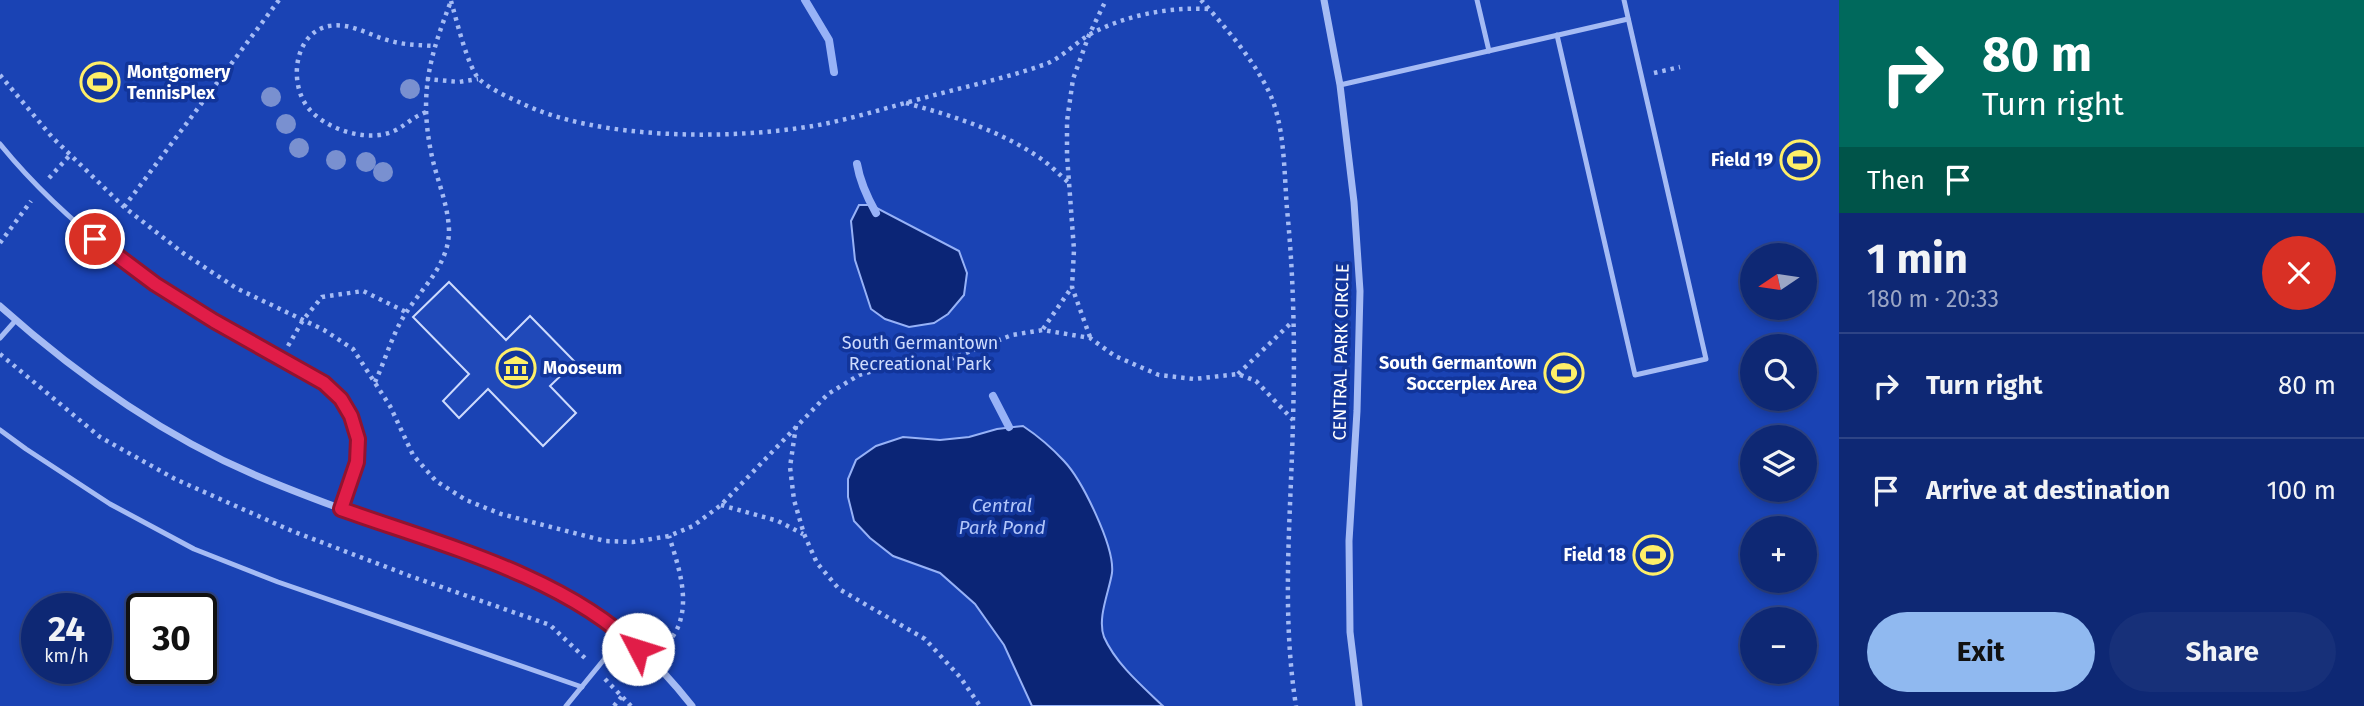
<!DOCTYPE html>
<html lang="en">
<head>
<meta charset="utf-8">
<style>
	body { margin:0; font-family:"Fira Sans",sans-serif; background:#173079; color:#f1f3f6; height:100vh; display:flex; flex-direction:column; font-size:26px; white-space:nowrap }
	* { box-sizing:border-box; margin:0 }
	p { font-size:23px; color:#9ba6c5 }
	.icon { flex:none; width:38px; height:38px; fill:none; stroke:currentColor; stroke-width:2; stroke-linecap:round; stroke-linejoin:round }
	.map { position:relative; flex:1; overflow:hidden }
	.side { display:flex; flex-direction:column; background:#0e2874; width:525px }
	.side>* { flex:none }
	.hud { background:#00695c; color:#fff; overflow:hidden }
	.needle { width:46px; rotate:257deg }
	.controls { position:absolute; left:1740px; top:243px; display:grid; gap:14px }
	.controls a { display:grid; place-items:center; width:77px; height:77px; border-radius:50%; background:#0e2874; box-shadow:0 4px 10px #0003,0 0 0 2px #2e4486; font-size:35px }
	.speed { position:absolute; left:21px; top:593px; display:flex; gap:14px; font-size:35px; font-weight:700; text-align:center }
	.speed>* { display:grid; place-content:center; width:91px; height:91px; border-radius:50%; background:#0e2874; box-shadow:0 4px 10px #0003,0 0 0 2px #2e4486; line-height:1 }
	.speed small { font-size:18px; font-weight:400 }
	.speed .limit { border:4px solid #111; border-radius:10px; background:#fff; color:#111 }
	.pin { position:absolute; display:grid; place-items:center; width:60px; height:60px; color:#fff; margin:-30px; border:4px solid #fff; border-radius:50%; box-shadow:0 2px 7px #0007 }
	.me { position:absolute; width:77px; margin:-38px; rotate:310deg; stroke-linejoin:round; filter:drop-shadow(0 0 5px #0008) }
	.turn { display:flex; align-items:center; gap:24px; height:147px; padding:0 28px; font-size:32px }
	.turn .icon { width:91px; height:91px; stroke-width:2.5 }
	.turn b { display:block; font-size:49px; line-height:60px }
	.then { display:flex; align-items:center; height:66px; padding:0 28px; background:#0003; gap:14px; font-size:26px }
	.round { display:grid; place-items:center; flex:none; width:74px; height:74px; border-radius:37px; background:#173079 }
	.overview { display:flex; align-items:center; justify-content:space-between; height:119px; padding:0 28px }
	h1 { font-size:42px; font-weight:700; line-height:52px }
	.primary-button { display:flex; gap:14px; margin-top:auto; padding:14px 28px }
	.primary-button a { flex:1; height:80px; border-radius:42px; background:#90b9f0; color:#111; font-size:28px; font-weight:700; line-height:80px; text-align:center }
	.primary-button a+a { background:#173079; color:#f1f3f6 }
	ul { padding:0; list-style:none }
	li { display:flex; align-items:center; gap:21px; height:105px; padding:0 28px; border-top:2px solid #2e4486 }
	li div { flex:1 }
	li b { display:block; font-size:26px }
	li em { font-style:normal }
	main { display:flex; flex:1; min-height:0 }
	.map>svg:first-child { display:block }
</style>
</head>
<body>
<main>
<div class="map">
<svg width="1839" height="706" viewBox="0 0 1839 706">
	<rect width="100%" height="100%" fill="#12359a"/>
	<!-- green -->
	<path fill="#1a43b4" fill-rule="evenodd" d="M0 0H1839V706H0ZM1752 256H1804V308H1752ZM1752 346H1804V399H1752ZM1752 438H1804V490H1752ZM1752 528H1804V581H1752ZM37 609H96V668H37ZM142 609H201V668H142ZM1752 620H1804V672H1752Z"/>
	<!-- water -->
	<g fill="#0b2576" stroke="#97b2f7" stroke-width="2">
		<path d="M859 205H871L959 251 967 273 964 295 948 314 934 323 909 327 885 319 871 309 855 260 851 221Z"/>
		<path d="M1023 426C1038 436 1052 448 1064 461 1082 480 1115 547 1112 573 1109 592 1097 618 1104 637 1116 664 1142 686 1163 706H1032L1004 645 975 604 940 573 893 556 870 538 854 521 848 497V479L856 460 876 446 903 437 940 440 969 437 997 429Z"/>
	</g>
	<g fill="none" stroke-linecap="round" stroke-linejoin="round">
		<!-- stream -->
		<g stroke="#97b2f7" stroke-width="8">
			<path d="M805 0 829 40 834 72"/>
			<path d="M857 164C860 182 867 197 876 213"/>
			<path d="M993 396 1009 427"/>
		</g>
	</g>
	<!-- building -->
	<path fill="#2049b9" stroke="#cedbfd" stroke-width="2" d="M449 282 506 340 530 316 575 362 550 386 576 413 543 446 488 389 459 418 443 401 469 374 413 317Z"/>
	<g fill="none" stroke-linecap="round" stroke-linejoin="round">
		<!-- path -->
		<g stroke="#a5bbf4" stroke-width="4.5" stroke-dasharray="3.5 5" stroke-linecap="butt">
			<path d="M1201 0C1226 28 1254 60 1270 94 1285 128 1284 172 1287 209 1294 279 1295 350 1293 420 1291 516 1281 611 1296 706"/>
			<path d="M451 1C456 18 468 69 480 80 490 89 508 97 521 103 597 140 730 140 813 126 853 119 892 106 931 96 968 86 1006 78 1043 65 1059 60 1073 45 1087 36 1124 15 1168 7 1209 9"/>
			<path d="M1654 73 1680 67"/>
			<path d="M0 75 52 137 124 207 183 253 236 288 324 330 353 349 390 406 413 455 436 481 466 500 501 514 605 541 633 542 669 536 693 526 721 505 828 394 859 375 892 366H922L948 360 1012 335 1043 330 1090 338 1115 356 1159 375 1194 379 1238 374 1256 381 1293 420"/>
			<path d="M426 79 459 82 478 79"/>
			<path d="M906 103C953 116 999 130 1040 158 1050 165 1059 174 1069 183"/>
			<path d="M426 112C406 120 402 132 379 135 356 138 325 127 310 110 288 86 293 33 329 26 351 22 370 36 391 41 405 45 419 45 433 46"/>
			<path d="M49 178 70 155"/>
			<path d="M124 207 279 0"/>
			<path d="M0 243 31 201"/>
			<path d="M1043 329 1072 287"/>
			<path d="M1090 337 1072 287 1074 250 1067 155V121L1073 79 1089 35 1106 0"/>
			<path d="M288 346 303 320 322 297 363 291 406 312"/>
			<path d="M0 354 100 437 175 479 292 531 410 576 550 625 587 660"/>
			<path d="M1238 374 1293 321"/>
			<path d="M375 382C384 363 390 342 400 323 416 292 449 269 449 230 448 203 436 178 431 152 419 92 430 56 451 1"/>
			<path d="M796 426 790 467 794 500 804 534 817 563 839 589 925 639 960 677 980 706"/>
			<path d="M721 505 778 521 803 534"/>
			<path d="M662 650C667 643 675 635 678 627 690 598 678 565 669 536"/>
			<path d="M605 679 631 706"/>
			<path d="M614 706 623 695"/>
		</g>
		<!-- service -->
		<g stroke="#a5bbf4" stroke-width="5">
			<path d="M1477 0 1489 51"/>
			<path d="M1557 35 1635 375 1706 359 1624 0"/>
			<path d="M1340 85 1628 19"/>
			<path d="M0 144C43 197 98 244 154 284 192 310 233 332 274 354 290 364 310 372 325 383 335 392 346 404 351 416 366 449 352 478 341 509"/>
			<path d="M0 338 16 320"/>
			<path d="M0 430 26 449 110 504 194 549 278 582 582 687"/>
			<path d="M566 706 624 635"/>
		</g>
		<!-- minor -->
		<g stroke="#a5bbf4" stroke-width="7">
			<path d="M1324 0 1340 85 1354 202 1360 291 1357 411 1349 541 1350 632 1359 706"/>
			<path d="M0 306C75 373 162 435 255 475 318 502 383 524 448 547 491 563 535 577 575 601 620 627 660 665 692 706"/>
		</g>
	</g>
	<!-- trees -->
	<g fill="#7990d0">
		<circle cx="410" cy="89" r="10"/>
		<circle cx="271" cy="97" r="10"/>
		<circle cx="286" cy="124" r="10"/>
		<circle cx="299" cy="148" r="10"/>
		<circle cx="336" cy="160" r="10"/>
		<circle cx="366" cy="162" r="10"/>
		<circle cx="383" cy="172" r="10"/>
	</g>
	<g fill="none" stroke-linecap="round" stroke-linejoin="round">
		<!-- route casing -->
		<g stroke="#92132f" stroke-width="18">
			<path id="route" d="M95 239 155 284 214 321 324 383 341 399 351 416 358 439 357 462 341 509C436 543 565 576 638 649"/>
		</g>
		<!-- route -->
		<use href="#route" stroke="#e11d48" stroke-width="12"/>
	</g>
	<!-- icons -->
	<defs>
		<g id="stadium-ring" transform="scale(2.0125)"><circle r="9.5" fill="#12359a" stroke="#ffef68" stroke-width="1.5"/><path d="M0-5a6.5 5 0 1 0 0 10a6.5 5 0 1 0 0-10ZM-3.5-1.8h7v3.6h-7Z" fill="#ffef68"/></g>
		<g id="museum-ring" transform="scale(2.0125)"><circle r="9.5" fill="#12359a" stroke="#ffef68" stroke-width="1.5"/><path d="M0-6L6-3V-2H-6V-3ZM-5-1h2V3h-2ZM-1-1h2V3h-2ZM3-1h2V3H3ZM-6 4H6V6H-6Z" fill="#ffef68"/></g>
	</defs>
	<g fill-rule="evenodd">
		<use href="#stadium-ring" x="100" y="82"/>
		<use href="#stadium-ring" x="1800" y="160"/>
		<use href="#museum-ring" x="516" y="368"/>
		<use href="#stadium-ring" x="1564" y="373"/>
		<use href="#stadium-ring" x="1653" y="555"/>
	</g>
	<g text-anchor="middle" stroke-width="7" stroke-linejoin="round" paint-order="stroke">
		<!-- poi labels -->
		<g font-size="18" font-weight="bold" fill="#fff" stroke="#12359a" text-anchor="end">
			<text x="127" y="78" text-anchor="start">Montgomery<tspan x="127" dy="21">TennisPlex</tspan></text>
			<text x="1773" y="166">Field 19</text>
			<text x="1537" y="369">South Germantown<tspan x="1537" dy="21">Soccerplex Area</tspan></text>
			<text x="543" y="374" text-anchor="start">Mooseum</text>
			<text x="1626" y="561">Field 18</text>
		</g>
		<!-- park labels -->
		<g font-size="18" fill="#cedbfd" stroke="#12359a">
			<text x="920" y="349">South Germantown<tspan x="920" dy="21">Recreational Park</tspan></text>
		</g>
		<!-- street labels -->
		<g font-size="18" fill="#fff" stroke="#12359a">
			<text transform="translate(1341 352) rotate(-89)" y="6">CENTRAL PARK CIRCLE</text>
		</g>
		<!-- water labels -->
		<g font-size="19" font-style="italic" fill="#b2c6fa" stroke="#12359a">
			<text x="1002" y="512">Central<tspan x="1002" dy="22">Park Pond</tspan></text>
		</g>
	</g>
</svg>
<div class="controls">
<a><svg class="needle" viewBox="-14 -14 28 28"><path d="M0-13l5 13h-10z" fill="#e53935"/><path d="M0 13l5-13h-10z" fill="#9ba6c5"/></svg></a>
<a><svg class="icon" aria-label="search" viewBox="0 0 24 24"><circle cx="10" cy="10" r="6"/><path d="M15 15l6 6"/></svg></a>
<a><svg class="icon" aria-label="layers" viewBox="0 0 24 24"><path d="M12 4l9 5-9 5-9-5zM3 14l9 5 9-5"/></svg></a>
<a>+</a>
<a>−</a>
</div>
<div class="speed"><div>24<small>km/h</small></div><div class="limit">30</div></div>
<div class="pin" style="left:95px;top:239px;background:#d93025"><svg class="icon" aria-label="arrive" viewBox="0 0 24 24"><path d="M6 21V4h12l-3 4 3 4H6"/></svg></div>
<svg class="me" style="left:638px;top:649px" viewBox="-20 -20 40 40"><circle r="19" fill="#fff"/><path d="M0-13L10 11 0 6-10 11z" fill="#e11d48"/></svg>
</div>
<section class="side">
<div class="hud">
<div class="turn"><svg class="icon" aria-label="right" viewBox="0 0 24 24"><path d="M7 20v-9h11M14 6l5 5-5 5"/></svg><div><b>80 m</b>Turn right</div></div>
<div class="then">Then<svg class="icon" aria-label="arrive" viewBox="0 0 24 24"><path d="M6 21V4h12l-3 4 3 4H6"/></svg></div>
</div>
<div class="overview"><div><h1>1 min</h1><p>180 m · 20:33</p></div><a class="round" style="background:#d93025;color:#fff"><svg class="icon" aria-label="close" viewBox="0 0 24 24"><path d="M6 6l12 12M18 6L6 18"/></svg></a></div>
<ul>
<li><svg class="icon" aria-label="right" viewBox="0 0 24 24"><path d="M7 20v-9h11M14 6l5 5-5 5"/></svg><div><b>Turn right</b></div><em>80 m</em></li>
<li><svg class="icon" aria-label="arrive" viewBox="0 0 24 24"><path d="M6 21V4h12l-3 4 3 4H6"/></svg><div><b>Arrive at destination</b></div><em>100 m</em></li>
</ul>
<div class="primary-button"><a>Exit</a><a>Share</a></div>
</section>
</main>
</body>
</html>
